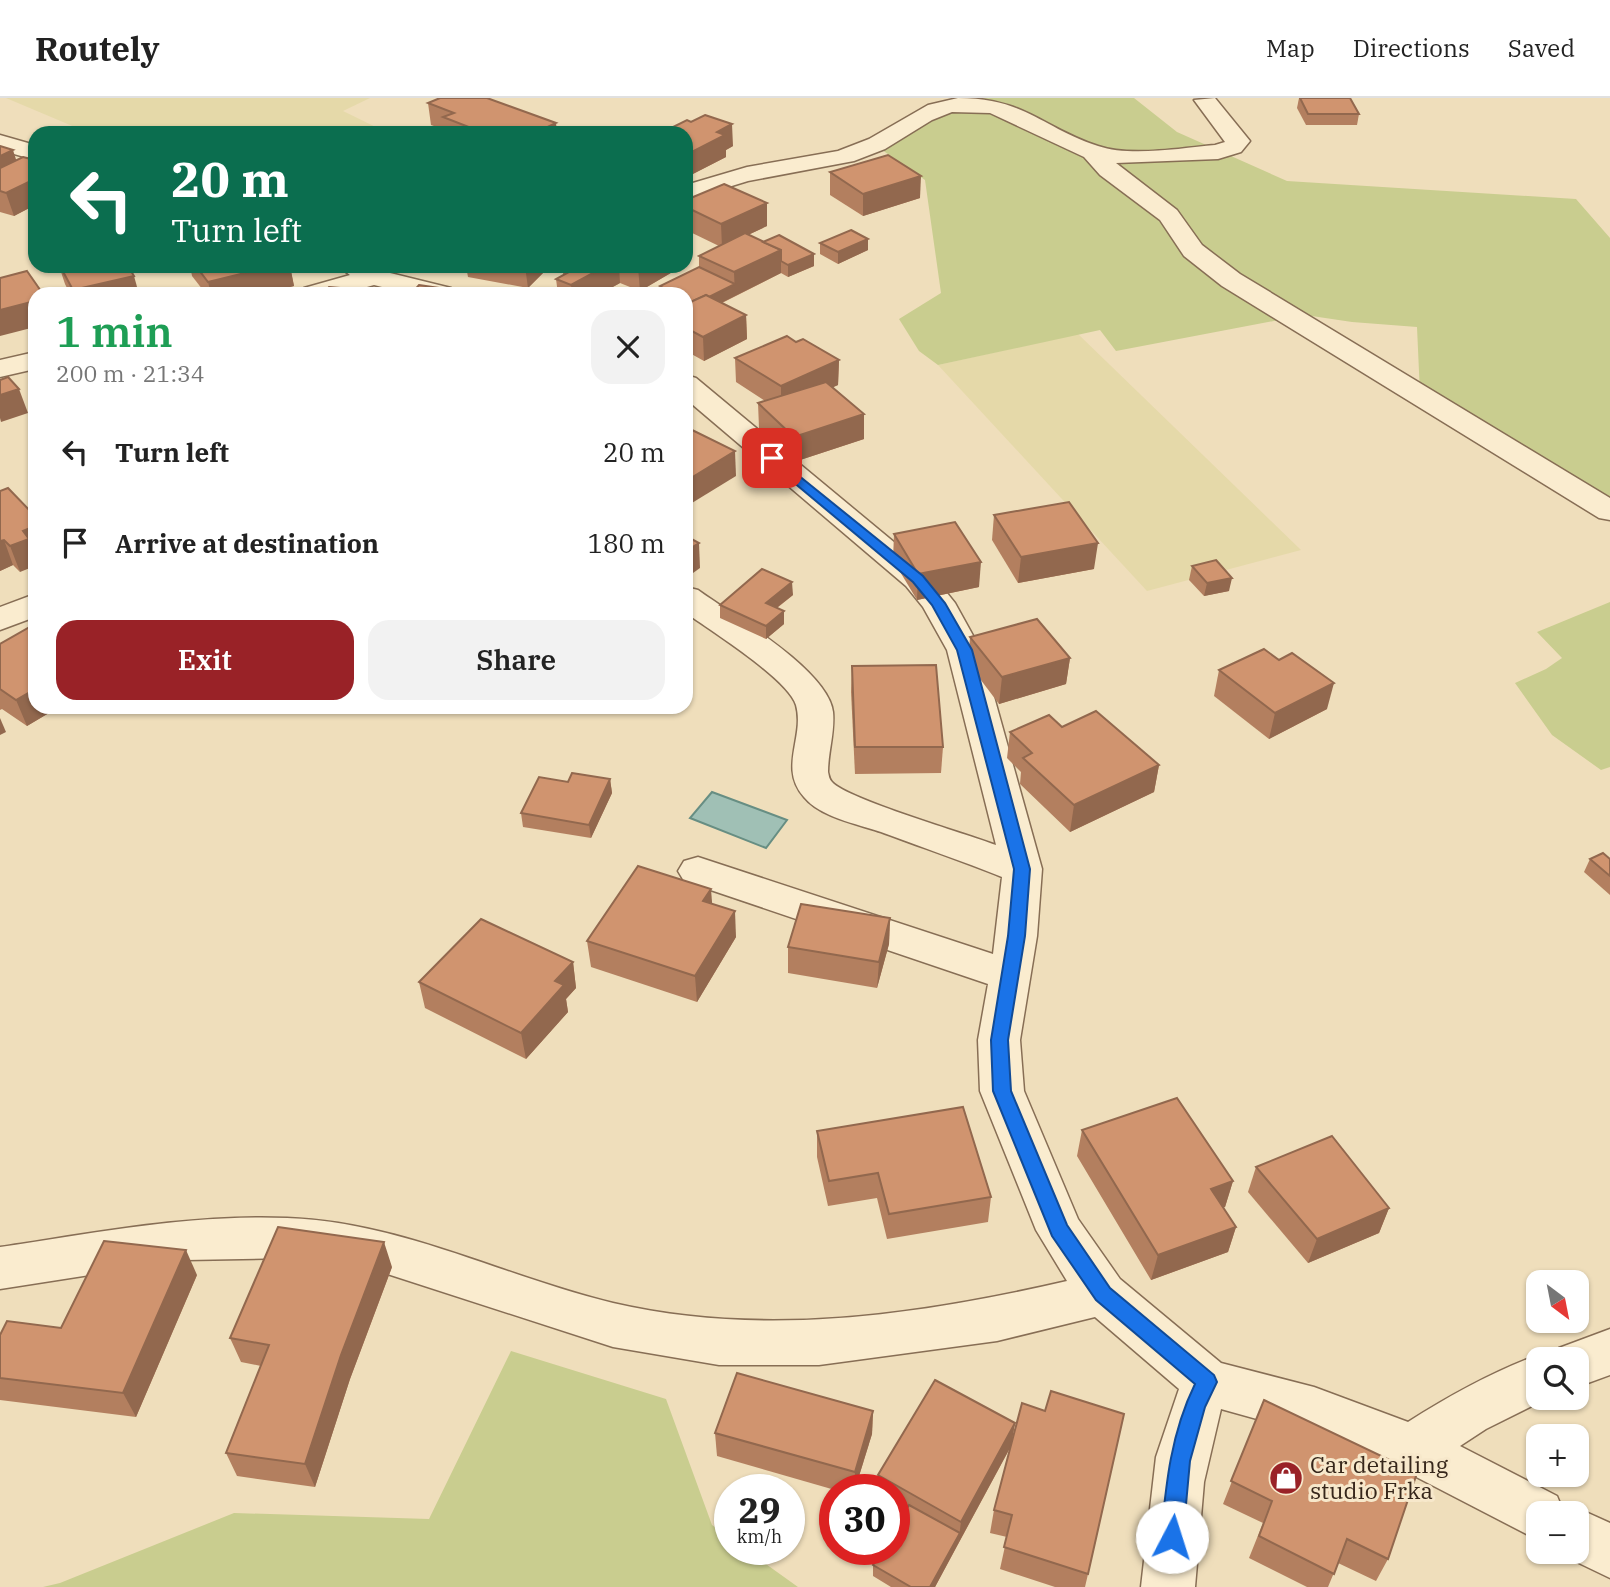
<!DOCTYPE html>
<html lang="en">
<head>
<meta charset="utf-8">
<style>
	body { margin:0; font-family:"IBM Plex Serif",serif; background:#f2f2f2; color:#222; height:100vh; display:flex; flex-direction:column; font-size:26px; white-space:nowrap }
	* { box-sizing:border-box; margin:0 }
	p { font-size:23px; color:#767676 }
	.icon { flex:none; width:38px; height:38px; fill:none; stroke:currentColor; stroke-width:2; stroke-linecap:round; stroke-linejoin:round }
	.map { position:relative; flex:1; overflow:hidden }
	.side { position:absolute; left:28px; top:189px; width:665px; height:427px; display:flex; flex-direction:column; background:#fff; border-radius:21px; box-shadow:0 2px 5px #0004 }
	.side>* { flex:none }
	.top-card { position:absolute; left:28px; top:28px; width:665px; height:147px; border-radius:21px; box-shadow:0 2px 5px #0004; background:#0b6e4f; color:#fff; overflow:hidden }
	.needle { width:46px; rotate:148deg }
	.buttons { position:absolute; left:1526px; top:1172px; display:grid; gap:14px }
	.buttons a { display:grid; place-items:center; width:63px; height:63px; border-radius:14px; background:#fff; box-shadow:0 2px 5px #0004; font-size:35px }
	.speed { position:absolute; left:714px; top:1376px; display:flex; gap:14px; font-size:35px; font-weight:700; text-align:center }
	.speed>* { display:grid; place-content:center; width:91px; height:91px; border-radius:50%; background:#fff; box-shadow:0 2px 5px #0004; line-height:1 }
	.speed small { font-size:18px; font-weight:400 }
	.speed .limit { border:10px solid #d22; background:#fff; color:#111 }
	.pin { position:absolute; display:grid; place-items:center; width:60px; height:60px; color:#fff; margin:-30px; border-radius:14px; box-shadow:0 4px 10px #0006 }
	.me { position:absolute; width:77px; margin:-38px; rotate:5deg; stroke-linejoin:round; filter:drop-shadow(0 0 5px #0008) }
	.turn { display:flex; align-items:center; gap:24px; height:147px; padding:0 28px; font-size:32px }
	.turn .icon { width:91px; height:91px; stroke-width:2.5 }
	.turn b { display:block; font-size:49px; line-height:60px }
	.round { display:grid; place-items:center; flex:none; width:74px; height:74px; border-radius:21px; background:#f2f2f2 }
	.headline { display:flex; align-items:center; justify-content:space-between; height:119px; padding:0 28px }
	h1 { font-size:42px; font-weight:600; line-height:52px; color:#1e9e55 }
	.cta { display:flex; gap:14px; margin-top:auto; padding:14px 28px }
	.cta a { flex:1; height:80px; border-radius:21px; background:#992227; color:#fff; font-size:28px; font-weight:600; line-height:80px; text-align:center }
	.cta a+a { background:#f2f2f2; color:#222 }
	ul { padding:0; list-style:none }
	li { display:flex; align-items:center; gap:21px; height:91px; padding:0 28px }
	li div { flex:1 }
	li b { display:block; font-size:26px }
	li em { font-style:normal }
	header { display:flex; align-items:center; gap:42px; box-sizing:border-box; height:98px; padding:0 35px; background:#fff; border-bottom:2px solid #e0e0e0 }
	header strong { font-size:33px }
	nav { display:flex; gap:38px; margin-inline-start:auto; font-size:24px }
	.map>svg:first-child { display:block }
</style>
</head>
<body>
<header>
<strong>Routely</strong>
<nav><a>Map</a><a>Directions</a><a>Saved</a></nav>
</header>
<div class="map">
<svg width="1610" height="1489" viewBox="0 0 1610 1489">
	<rect width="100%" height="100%" fill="#efdebb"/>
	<!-- farmland -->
	<g fill="#e5d9a9">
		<path d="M6 0H370L343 13 388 35H109L103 33 89 35Z"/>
		<path d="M1078 236 1301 452 1147 493 938 267Z"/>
	</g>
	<!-- green -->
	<g fill="#c9cd8f">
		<path d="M977 0H1134L1177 34 1287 83 1576 101 1610 140V413L1420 296 1417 229 1352 224 1305 217 1116 253 1100 232 938 267 919 253 899 221 941 195 925 82 875 47 922 17 975 6Z"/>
		<path d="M1610 504V669L1601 672 1552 637 1515 585 1546 571 1562 560 1537 534Z"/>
		<path d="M511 1253 666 1301 712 1427 730 1440V1451H745L798 1489H43L60 1485 234 1415 429 1421Z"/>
	</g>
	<!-- water -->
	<path fill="#a0c0b5" stroke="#678e83" stroke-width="2" d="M712 694 787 722 766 750 690 720Z"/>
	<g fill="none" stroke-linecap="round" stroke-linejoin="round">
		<!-- minor casing -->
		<g stroke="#876e55" stroke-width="3">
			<g id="minor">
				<path d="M958 0C1025 0 1041 29 1098 48 1130 59 1181 50 1215 47L1225 44 1194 2 1215 0 1250 43 1241 54 1218 61 1116 65 1177 112 1202 147 1240 176 1610 400V422L1599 420 1222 188 1184 158 1160 122 1100 77 1084 59 990 15 952 14 932 22 885 51 854 63 748 83 686 102V87L747 69 838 53 869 41 928 7Z"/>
				<path d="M0 37 35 47V62L0 52Z"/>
				<path d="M338 168H371L382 173 451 190 455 196H410L374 187 342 196H300L304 190 350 177Z"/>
				<path d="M35 254V271L0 279V262Z"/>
				<path d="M686 277 696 280 930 474 955 505 981 552 1042 771 1037 838 1020 942 1024 993 1078 1121 1120 1181 1221 1265 1314 1289 1408 1324C1449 1298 1492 1274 1538 1257L1551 1262H1538V1300H1548L1486 1331 1460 1348 1557 1398 1564 1415 1577 1410 1610 1425V1480L1558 1455 1577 1454V1416H1538V1442L1395 1368 1314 1337 1221 1311 1204 1384 1195 1489H1141L1156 1359 1179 1291 1095 1219 997 1243 819 1267H719L613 1249 372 1171 288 1160 186 1162 0 1191V1149C95 1135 191 1116 287 1120 402 1124 504 1179 613 1205 763 1240 919 1217 1067 1183L1036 1132 980 993 978 942 988 886 684 783 678 773 684 763 698 759 993 856 1002 779C962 763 921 749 881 734 857 726 820 719 804 699 778 670 805 639 796 607 788 581 710 532 686 515V489L698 492C731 516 828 572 833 614 835 634 828 654 828 674 829 678 829 681 832 684 847 701 967 736 996 747L947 552 923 509 906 488 686 301Z"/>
				<path d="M35 496V519L0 532V509Z"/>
				<path d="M1610 1231V1277L1577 1289V1262H1554L1559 1250Z"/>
			</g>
		</g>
		<!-- minor -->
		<use href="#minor" fill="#faeccf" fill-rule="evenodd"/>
	</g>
	<!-- wall -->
	<g fill="#b37f5f">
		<path d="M1299 0H1350L1359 16 1357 27H1306L1297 10Z"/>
		<path d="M428 5 557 35H446L445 32 431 27Z"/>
		<path d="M686 35 733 48 726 52V59L687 79H686Z"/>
		<path d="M0 48 16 62 35 107 14 118 0 114Z"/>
		<path d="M830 74 920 100 863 118 830 97Z"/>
		<path d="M686 102 767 105V128L748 137 763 144 814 156V168L788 179 781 175 722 205 746 217 747 241 704 263 686 253V196H661L660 188 699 169V158L719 148 686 132Z"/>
		<path d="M820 145 868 152 838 166 820 156Z"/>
		<path d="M59 168H128L139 196H70L65 186Z"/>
		<path d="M190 168H290L294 188 261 196H206L192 178Z"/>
		<path d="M466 168H550L528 190 468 179Z"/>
		<path d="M570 168H681V169L640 193 620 185 600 196H558L556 181 563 177V172Z"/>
		<path d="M796 244 839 262 838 287 833 289 864 316V341L794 364 759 330 758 305 765 303 736 284 735 260Z"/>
		<path d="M0 393 20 474 13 467 0 473Z"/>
		<path d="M994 417 1094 471 1018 485 992 442Z"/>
		<path d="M894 436 979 489 917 502 893 462Z"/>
		<path d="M1192 468 1229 493 1204 498 1189 482Z"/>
		<path d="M793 497 777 510 784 526 766 541 720 520V507Z"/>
		<path d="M970 539 1070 560 1066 586 999 606 968 565Z"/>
		<path d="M0 546 35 609H59L27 628 2 611 0 612Z"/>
		<path d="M852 568 943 649 941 675 855 676 851 594Z"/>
		<path d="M1219 572 1327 611 1269 641 1214 598Z"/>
		<path d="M1062 629 1159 667 1154 694 1070 734 1020 686 1021 674 1007 660 1010 634Z"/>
		<path d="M610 681 612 695 591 740 523 729 521 715Z"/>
		<path d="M1590 761H1610V797L1584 774Z"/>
		<path d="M712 806 736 839 697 904 591 869 587 843Z"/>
		<path d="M890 820 889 846 877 890 788 875V849Z"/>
		<path d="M573 864 576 890 566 901 568 914 526 961 425 910 419 884Z"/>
		<path d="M1082 1032 1233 1083 1225 1109H1223L1236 1129 1228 1154 1151 1182 1077 1058Z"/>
		<path d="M817 1033 991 1099 988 1124 887 1141 877 1100 828 1108 817 1059Z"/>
		<path d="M1256 1069 1389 1110 1379 1135 1308 1165 1248 1094Z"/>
		<path d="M392 1169 350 1281 315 1389 237 1378 226 1355 261 1268 241 1264 230 1240Z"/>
		<path d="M197 1177 136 1319 0 1302V1237L61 1230Z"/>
		<path d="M1264 1302 1388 1461 1376 1483 1338 1465 1328 1489H1307L1249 1460 1263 1425 1223 1406Z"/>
		<path d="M873 1313 872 1336 855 1391 835 1392 717 1358 715 1335Z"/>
		<path d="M1015 1325 1012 1342 1088 1476 1085 1489H1055L1000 1471 1007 1439 990 1435 994 1412 1010 1350 935 1489H891L873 1478V1467L904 1415 894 1410V1391H877L878 1377Z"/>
	</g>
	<!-- shaded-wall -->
	<g fill="#92684e">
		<path d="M556 25 557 35H535Z"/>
		<path d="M732 26 733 48 726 52V59L687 79 686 57 717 34Z"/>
		<path d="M13 52 20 74 0 85V58Z"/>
		<path d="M921 78 920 100 863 118V96Z"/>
		<path d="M35 81V107L14 118 6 95Z"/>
		<path d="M767 105V128L722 149 721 126Z"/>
		<path d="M868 141V152L838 166V154Z"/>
		<path d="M781 152V175L735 198 734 174Z"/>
		<path d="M814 156V168L788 179V167Z"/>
		<path d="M273 168H290L294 188 261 196H211L208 184Z"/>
		<path d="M525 168H550L528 190Z"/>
		<path d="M606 168H619L620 185 600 196H572L571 187Z"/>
		<path d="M640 168H681V169L640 193 638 169Z"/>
		<path d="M134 178 139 196H74L73 192Z"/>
		<path d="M735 186V198L693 219 692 207Z"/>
		<path d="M35 203V229L0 238V212Z"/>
		<path d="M746 217 747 241 704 263 703 239Z"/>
		<path d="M839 262 838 287 781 313V288Z"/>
		<path d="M19 291 28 315 1 324 0 320V297Z"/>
		<path d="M864 316V341L794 364V339Z"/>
		<path d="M735 353 736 378 687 408 686 383Z"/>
		<path d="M35 428V468L20 474 10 448 23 433Z"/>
		<path d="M4 442 13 467 0 473V443Z"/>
		<path d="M699 445 700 470 686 480V453Z"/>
		<path d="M1098 445 1094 471 1018 485 1021 459Z"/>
		<path d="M981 464 979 489 917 502 918 476Z"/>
		<path d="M1232 480 1229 493 1204 498 1207 485Z"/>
		<path d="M792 484 793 497 766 518V505Z"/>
		<path d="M784 513V526L766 541V528Z"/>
		<path d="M1070 560 1066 586 999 606 1002 579Z"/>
		<path d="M1334 585 1327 611 1269 641 1275 615Z"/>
		<path d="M35 591V609H59L27 628 16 602Z"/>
		<path d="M0 620 6 634 0 637Z"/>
		<path d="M1159 667 1154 694 1070 734 1074 707Z"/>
		<path d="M610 681 612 695 591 740 589 727Z"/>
		<path d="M711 791 713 817 703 803Z"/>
		<path d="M735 813 736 839 697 904 695 878Z"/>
		<path d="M890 820 889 846 877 890 879 864Z"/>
		<path d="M573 864 576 890 566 901 568 914 526 961 521 935 555 883Z"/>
		<path d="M1233 1083 1225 1109 1204 1116 1211 1091Z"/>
		<path d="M1389 1110 1379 1135 1308 1165 1317 1141Z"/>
		<path d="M1236 1129 1228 1154 1151 1182 1158 1157Z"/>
		<path d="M384 1144 392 1169 350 1281 315 1389 305 1366 341 1257Z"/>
		<path d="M186 1152 197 1177 136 1319 123 1295Z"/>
		<path d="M873 1313 872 1336 855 1391H854L855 1374Z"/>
		<path d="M1015 1325 1011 1348 958 1446 961 1424Z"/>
		<path d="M960 1435 958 1446 935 1489H930Z"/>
	</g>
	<!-- building -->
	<g fill="#d0946f" stroke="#92684e" stroke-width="2">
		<path d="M440 0H487L556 25 535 35H484L443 19 454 15 428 5Z"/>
		<path d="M1300 0H1350L1359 16H1308Z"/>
		<path d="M705 17 732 26 717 34 725 37 686 57V35H661L687 22 691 24Z"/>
		<path d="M666 30 670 31 661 35H655Z"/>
		<path d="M0 48 13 52 0 58Z"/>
		<path d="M888 57 921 78 863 96 830 74Z"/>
		<path d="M23 59 35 62V81L6 95 0 93V70Z"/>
		<path d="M724 86 767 105 721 126 686 109V102Z"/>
		<path d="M851 132 868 141 838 154 820 145Z"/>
		<path d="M745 135 781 152 734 174 699 158Z"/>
		<path d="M779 137 814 156 788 167 781 163V152L763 144Z"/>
		<path d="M60 168H128L134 178 73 192Z"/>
		<path d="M196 168H273L208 184Z"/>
		<path d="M570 168H606L571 187 556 181 569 174 563 172Z"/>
		<path d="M699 169 735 186 709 199 706 197 689 205 686 204V196H673L660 188Z"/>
		<path d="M27 173 43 196H35V203L0 212V180Z"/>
		<path d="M419 187 446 191 442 196H411Z"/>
		<path d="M329 189 399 195 398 196H323Z"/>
		<path d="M706 197 746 217 703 239 686 230V206Z"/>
		<path d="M787 238 796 244 803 241 839 262 781 288 735 260Z"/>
		<path d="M8 279 19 291 0 297V282Z"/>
		<path d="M826 284 864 316 794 339 758 305Z"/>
		<path d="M686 329 735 353 686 383Z"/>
		<path d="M8 390 35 418V428L23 433 29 441 10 448 4 442 0 443V393Z"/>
		<path d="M1069 404 1098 445 1021 459 994 417Z"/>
		<path d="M955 424 981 464 918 476 894 436Z"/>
		<path d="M686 438 699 445 686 453Z"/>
		<path d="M1216 462 1232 480 1207 485 1192 468Z"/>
		<path d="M762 471 792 484 766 505 784 513 766 528 720 507Z"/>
		<path d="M1037 521 1070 560 1002 579 970 539Z"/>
		<path d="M35 526V591L16 602 0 591V546Z"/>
		<path d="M1264 551 1279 562 1292 555 1334 585 1275 615 1219 572Z"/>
		<path d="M936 567 943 649H855L852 568Z"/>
		<path d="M1096 613 1159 667 1074 707 1023 660 1032 655 1010 634 1049 617 1062 629Z"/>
		<path d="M572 675 610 681 589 727 521 715 539 679 568 684Z"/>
		<path d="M1603 755 1610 761V778L1590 761Z"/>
		<path d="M638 768 711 791 703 803 735 813 695 878 587 843Z"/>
		<path d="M801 806 890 820 879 864 788 849Z"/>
		<path d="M481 821 573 864 555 883 564 887 521 935 419 884Z"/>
		<path d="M1177 1000 1233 1083 1211 1091 1236 1129 1158 1157 1082 1032Z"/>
		<path d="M963 1009 991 1099 889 1116 878 1075 829 1083 817 1033Z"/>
		<path d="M1332 1038 1389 1110 1317 1141 1256 1069Z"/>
		<path d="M278 1129 384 1144 341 1257 305 1366 226 1355 269 1247 230 1240Z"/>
		<path d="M104 1143 186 1152 123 1295 0 1280V1237L7 1223 61 1230Z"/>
		<path d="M737 1275 873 1313 855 1374 715 1335Z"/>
		<path d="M935 1282 1015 1325 961 1424 878 1377Z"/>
		<path d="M1051 1293 1124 1316 1088 1476 1004 1449 1012 1417 994 1412 1022 1305 1045 1313Z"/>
		<path d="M1264 1302 1417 1375 1388 1461 1347 1441 1334 1476 1259 1438 1272 1403 1231 1383Z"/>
		<path d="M909 1407 960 1435 930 1489H911L873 1467 883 1451H894V1432Z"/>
	</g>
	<!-- route -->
	<path fill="#1a73e8" stroke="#114b97" stroke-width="2" d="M772 356 923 478 945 505 972 552 1030 771 1025 838 1008 942 1011 993 1067 1127 1110 1190 1214 1277 1217 1284 1205 1309 1190 1363 1183 1439 1180 1446 1172 1450 1164 1446 1161 1439C1166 1385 1171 1335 1195 1286L1096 1202 1052 1138 993 993 991 942 1008 838 1014 771 957 552 932 507 913 484 768 363V357Z"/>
	<!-- icons -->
	<defs>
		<g id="shop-disc" transform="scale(1.75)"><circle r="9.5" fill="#992227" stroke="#f7e8cb"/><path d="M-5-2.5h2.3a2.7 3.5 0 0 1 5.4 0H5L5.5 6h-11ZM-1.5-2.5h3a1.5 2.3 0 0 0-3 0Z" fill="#fff"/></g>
	</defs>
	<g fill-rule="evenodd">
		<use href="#shop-disc" x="1286" y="1380"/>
	</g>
	<g text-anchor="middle" stroke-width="6" stroke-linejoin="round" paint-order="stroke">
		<!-- near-poi labels -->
		<g font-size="23" fill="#36261a" stroke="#f7e8cb" text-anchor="start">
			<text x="1310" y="1375">Car detailing<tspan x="1310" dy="26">studio Frka</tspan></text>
		</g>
	</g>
</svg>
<div class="buttons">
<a><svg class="needle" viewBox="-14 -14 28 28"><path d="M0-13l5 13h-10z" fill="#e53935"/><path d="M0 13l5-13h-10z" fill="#767676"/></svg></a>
<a><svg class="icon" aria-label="search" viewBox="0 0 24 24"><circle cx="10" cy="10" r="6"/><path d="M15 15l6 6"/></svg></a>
<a>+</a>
<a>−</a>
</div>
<div class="speed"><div>29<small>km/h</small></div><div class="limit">30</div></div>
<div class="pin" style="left:772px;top:360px;background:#d93025"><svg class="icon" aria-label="arrive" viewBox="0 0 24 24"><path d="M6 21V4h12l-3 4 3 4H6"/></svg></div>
<svg class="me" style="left:1172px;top:1439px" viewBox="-20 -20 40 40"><circle r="19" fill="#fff"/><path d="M0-13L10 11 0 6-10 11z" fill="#1a73e8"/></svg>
<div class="top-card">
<div class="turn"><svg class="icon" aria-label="left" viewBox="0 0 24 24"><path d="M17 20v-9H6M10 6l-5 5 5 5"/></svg><div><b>20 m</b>Turn left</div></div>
</div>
<section class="side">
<div class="headline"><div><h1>1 min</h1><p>200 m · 21:34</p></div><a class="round"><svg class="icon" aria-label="close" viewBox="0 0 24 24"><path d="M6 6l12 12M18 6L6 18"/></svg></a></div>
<ul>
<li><svg class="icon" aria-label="left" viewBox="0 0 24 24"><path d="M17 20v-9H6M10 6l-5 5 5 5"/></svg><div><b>Turn left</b></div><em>20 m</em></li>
<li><svg class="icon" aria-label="arrive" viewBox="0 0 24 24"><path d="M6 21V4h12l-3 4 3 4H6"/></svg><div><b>Arrive at destination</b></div><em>180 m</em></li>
</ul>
<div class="cta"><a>Exit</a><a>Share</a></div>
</section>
</div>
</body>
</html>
